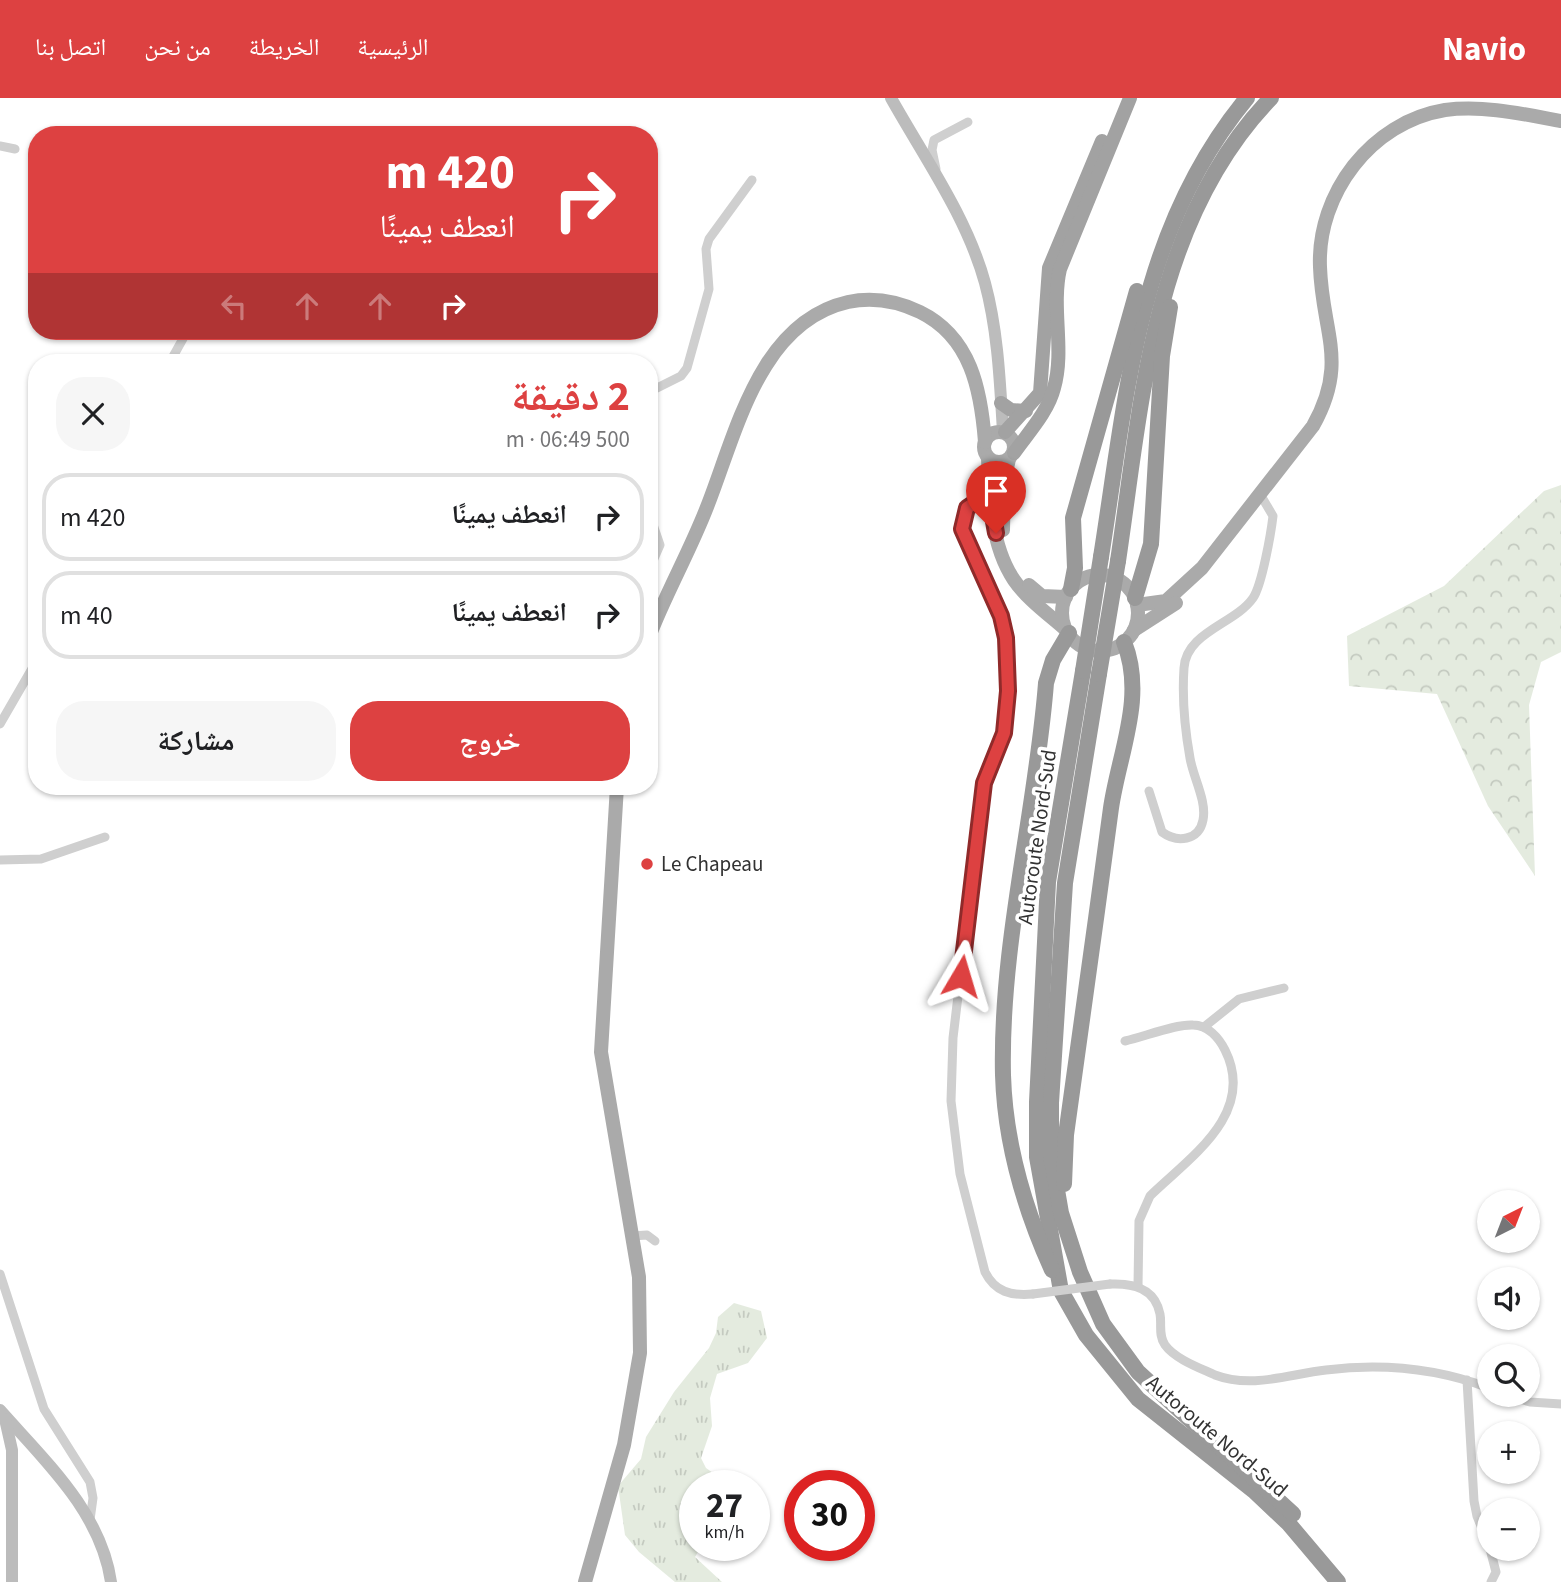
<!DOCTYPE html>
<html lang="ar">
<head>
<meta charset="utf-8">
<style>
	body { margin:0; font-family:"Source Sans 3","Noto Naskh Arabic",sans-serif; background:#f6f6f6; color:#202124; direction:rtl; height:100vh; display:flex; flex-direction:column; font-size:26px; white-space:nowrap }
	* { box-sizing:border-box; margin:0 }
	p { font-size:23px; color:#757577 }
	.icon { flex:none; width:38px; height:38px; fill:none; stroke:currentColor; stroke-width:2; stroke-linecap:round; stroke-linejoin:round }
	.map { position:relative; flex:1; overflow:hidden; direction:ltr }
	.panel { position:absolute; left:28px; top:256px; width:630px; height:441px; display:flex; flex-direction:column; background:#fff; border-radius:28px; box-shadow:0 2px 5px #0004; direction:rtl }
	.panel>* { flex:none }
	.hud { position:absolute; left:28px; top:28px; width:630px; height:214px; border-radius:28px; box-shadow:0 2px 5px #0004; direction:rtl; background:#dd4141; color:#fff; overflow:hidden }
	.needle { width:46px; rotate:42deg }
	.controls { position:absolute; left:1477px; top:1092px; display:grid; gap:14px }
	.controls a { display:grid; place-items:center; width:63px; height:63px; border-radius:50%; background:#fff; box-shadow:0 2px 5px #0004; font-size:35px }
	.speed { position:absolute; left:679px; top:1372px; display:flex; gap:14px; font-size:35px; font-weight:700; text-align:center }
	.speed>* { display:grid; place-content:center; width:91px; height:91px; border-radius:50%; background:#fff; box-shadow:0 2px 5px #0004; line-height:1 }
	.speed small { font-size:18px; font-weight:400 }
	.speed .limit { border:10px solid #d22; background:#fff; color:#111 }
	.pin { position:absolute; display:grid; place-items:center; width:60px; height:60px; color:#fff; margin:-72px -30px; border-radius:50% 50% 50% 0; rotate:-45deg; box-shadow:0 0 7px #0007 }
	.pin .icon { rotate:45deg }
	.me { position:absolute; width:77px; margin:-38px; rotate:7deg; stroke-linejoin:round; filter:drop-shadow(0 0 5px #0008) }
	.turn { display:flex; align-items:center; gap:24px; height:147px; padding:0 28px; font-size:32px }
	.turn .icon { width:91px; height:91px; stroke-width:2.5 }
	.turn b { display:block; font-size:49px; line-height:60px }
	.lanes { display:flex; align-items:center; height:66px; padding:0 28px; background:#0003; justify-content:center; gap:35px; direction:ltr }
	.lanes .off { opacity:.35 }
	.round { display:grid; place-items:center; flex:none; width:74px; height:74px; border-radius:28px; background:#f6f6f6 }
	.head { display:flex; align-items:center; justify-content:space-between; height:119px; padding:0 28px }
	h1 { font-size:42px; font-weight:700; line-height:52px; color:#dd4141 }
	.button { display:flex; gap:14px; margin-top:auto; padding:14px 28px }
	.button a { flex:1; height:80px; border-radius:28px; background:#dd4141; color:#fff; font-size:28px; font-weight:700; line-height:80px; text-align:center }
	.button a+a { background:#f6f6f6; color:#202124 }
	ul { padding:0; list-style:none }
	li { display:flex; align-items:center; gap:21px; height:88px; margin:0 14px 10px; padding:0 14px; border:4px solid #e0e0e0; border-radius:28px }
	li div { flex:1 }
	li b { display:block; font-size:26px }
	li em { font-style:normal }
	header { display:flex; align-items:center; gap:42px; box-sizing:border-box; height:98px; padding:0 35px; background:#dd4141; color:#fff }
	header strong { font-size:33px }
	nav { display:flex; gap:38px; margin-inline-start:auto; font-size:24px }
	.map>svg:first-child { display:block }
</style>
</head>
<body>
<header>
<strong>Navio</strong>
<nav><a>الرئيسية</a><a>الخريطة</a><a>من نحن</a><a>اتصل بنا</a></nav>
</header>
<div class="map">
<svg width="1561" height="1484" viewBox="0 0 1561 1484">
	<defs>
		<pattern id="grass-tufts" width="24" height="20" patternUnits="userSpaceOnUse" patternTransform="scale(1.75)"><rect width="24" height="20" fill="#e4ebdf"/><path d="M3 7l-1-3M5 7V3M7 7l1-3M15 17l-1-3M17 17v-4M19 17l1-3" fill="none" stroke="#c4cac0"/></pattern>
		<pattern id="forest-crowns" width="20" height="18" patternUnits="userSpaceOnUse" patternTransform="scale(1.75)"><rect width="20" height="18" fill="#e4ebdf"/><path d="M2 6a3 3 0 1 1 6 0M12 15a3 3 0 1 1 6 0" fill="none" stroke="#c4cac0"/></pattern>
	</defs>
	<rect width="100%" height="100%" fill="#fff"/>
	<!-- grass -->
	<path fill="url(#grass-tufts)" d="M734 1205 761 1213 767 1240 748 1265 717 1276 710 1300 712 1328 701 1360 706 1370 716 1377 714 1388H695V1447H706L701 1449 695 1459 722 1484H675L639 1454 625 1437 618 1388 641 1361 646 1339 674 1294 709 1250 716 1235 718 1219Z"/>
	<!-- forest -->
	<path fill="url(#forest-crowns)" d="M1561 387V554L1541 564 1529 607 1535 778 1488 708 1437 596 1349 588 1347 538 1444 488 1544 393Z"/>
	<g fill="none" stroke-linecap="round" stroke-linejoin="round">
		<!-- minor -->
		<g stroke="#cfcfcf" stroke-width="9">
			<path d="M0 48 15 51"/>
			<path d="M936 71 932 52 934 42 968 24"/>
			<path d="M170 264 185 237"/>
			<path d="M649 294 681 278 687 270 709 191 706 151 709 141 752 82"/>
			<path d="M989 395 967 410 962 431 1001 518 1008 561 1007 624 987 674 981 704 953 940 951 1003 960 1076 985 1174C995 1194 1011 1198 1033 1196"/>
			<path d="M649 415 660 447 649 472"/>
			<path d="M0 626 37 562"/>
			<path d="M1149 693 1162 734C1177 745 1199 743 1203 722 1207 703 1193 679 1190 660 1185 632 1182 599 1184 570 1186 534 1235 526 1253 500 1262 487 1271 435 1273 418L1260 396"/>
			<path d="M0 762 41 761 105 739"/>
			<path d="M1204 929 1239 901 1284 890"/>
			<path d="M1125 943C1144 939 1175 926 1193 927 1208 927 1219 940 1225 952 1257 1016 1189 1060 1150 1098L1139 1123 1138 1188"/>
			<path d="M632 1138 647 1137 655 1143"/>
			<path d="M0 1176 44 1311 90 1384 93 1400 90 1422"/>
			<path d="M1110 1186C1133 1185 1155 1190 1160 1216 1162 1226 1158 1237 1165 1247 1175 1261 1200 1270 1215 1277 1252 1291 1289 1276 1326 1272 1383 1265 1436 1270 1489 1290"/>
			<path d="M1467 1282 1474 1403 1477 1418 1489 1448"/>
			<path d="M1507 1297 1530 1304 1561 1306"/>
			<path d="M1490 1451 1496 1474 1491 1484"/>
		</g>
		<!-- secondary -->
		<g stroke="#bcbcbc" stroke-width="12">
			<path d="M891 0C924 59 967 119 985 185 998 233 1000 285 1003 334"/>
			<path d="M0 1312C45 1363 101 1414 111 1484"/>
			<path d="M5 1321 12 1352V1484"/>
		</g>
		<!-- primary -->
		<g stroke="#aaa" stroke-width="14">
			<circle cx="999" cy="349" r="15"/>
			<path d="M988 359C989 399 991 448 1014 482 1027 501 1048 516 1065 531"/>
			<path d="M1003 432 1004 384 1009 361"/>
			<circle cx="1100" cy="515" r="38"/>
			<path d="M1029 487 1042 498 1066 499"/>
			<path d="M1137 507 1166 503 1202 470 1313 328C1349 264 1322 234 1320 169 1317 96 1371 24 1445 12 1484 7 1523 16 1561 23"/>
			<path d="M1134 532 1176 505"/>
			<path d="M649 539C666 495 690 453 707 409 736 336 759 224 848 204 872 199 897 203 920 214 971 239 981 292 985 344"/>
			<path d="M585 1484 624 1347 640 1255 639 1179 601 954 617 688"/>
		</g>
		<!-- trunk -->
		<g stroke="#a2a2a2" stroke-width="14">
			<path d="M1001 305 1011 312 1026 313"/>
			<path d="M1005 334 1040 295 1049 170 1102 43"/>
			<path d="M1014 355C1028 335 1048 314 1054 290 1065 252 1051 210 1060 171L1130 0"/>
		</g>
		<!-- motorway -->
		<g stroke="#999" stroke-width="16">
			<path d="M1101 459C1127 296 1137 133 1247 0"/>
			<path d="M1118 463C1142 303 1152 123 1271 0"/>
			<path d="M1071 491 1075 470 1073 420 1137 193"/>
			<path d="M1135 500 1151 446 1162 258 1170 209"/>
			<path d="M1083 573 1048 784 1037 1004V1059L1061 1193 1086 1237 1138 1301 1254 1393 1289 1426 1338 1484"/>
			<path d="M1099 576 1065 785 1051 1005V1057L1061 1115 1080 1174 1103 1226 1138 1274 1293 1416"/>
			<path d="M1064 1086 1066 1037C1082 928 1096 819 1111 710 1119 655 1146 599 1124 544"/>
			<path d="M1052 1172C1024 1110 1005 1044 1003 977 1000 845 1036 715 1046 585L1053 562 1069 535"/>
		</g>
		<!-- minor-bridge -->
		<path stroke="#cfcfcf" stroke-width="9" d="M1033 1196 1110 1186"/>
		<!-- motorway-bridge -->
		<g stroke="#999" stroke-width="16">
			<path d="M1083 573 1101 459"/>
			<path d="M1099 576 1118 463"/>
		</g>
	</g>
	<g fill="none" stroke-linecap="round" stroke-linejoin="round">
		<!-- route casing -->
		<g stroke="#902a2a" stroke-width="18">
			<path id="route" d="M961 878 984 685 1004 635 1008 593 1006 540 1001 518 962 431 967 410 989 395 996 435"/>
		</g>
		<!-- route -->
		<use href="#route" stroke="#dd4141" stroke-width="12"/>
	</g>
	<!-- markers -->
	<circle fill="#dd4141" stroke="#fff" stroke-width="2.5" cx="647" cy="766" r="7"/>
	<g text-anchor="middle" stroke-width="7" stroke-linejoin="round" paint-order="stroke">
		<!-- street labels -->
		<g font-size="21" fill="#323232" stroke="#fff">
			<text transform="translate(1037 739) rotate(-82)" y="7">Autoroute Nord-Sud</text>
			<text transform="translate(1217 1338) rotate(40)" y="7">Autoroute Nord-Sud</text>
		</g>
		<!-- poi labels -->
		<g font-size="21" fill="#323232" stroke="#fff" text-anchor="start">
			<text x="661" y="773">Le Chapeau</text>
		</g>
	</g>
</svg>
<div class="controls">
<a><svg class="needle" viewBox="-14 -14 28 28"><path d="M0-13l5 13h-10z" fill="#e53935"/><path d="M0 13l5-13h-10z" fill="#757577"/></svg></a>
<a><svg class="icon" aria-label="sound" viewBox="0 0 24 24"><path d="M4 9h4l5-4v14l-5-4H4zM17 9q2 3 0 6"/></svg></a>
<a><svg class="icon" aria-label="search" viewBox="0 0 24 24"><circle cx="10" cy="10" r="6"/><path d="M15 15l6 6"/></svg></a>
<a>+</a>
<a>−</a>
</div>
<div class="speed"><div>27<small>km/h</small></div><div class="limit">30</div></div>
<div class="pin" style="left:996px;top:435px;background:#d93025"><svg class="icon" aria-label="arrive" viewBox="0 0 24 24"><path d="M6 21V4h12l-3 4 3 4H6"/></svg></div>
<svg class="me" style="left:961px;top:878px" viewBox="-20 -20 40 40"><path d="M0-17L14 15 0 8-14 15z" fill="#dd4141" stroke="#fff" stroke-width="4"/></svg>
<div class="hud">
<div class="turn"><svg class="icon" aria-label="right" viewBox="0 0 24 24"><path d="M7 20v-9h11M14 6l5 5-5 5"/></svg><div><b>420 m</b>انعطف يمينًا</div></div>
<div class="lanes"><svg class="icon off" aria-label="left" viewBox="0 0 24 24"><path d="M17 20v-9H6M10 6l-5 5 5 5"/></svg><svg class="icon off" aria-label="ahead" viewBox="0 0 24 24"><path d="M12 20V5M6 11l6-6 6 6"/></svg><svg class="icon off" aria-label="ahead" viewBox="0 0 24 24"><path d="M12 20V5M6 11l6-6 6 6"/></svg><svg class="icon" aria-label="right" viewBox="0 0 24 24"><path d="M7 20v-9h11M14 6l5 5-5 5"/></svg></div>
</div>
<section class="panel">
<div class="head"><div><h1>2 دقيقة</h1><p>500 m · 06:49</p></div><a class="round"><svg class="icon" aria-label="close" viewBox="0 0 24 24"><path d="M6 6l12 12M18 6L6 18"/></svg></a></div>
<ul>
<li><svg class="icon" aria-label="right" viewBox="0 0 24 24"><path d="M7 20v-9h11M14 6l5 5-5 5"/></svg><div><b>انعطف يمينًا</b></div><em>420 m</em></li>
<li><svg class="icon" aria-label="right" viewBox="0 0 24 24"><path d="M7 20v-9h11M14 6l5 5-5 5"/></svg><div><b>انعطف يمينًا</b></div><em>40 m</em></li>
</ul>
<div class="button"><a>خروج</a><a>مشاركة</a></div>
</section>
</div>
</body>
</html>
